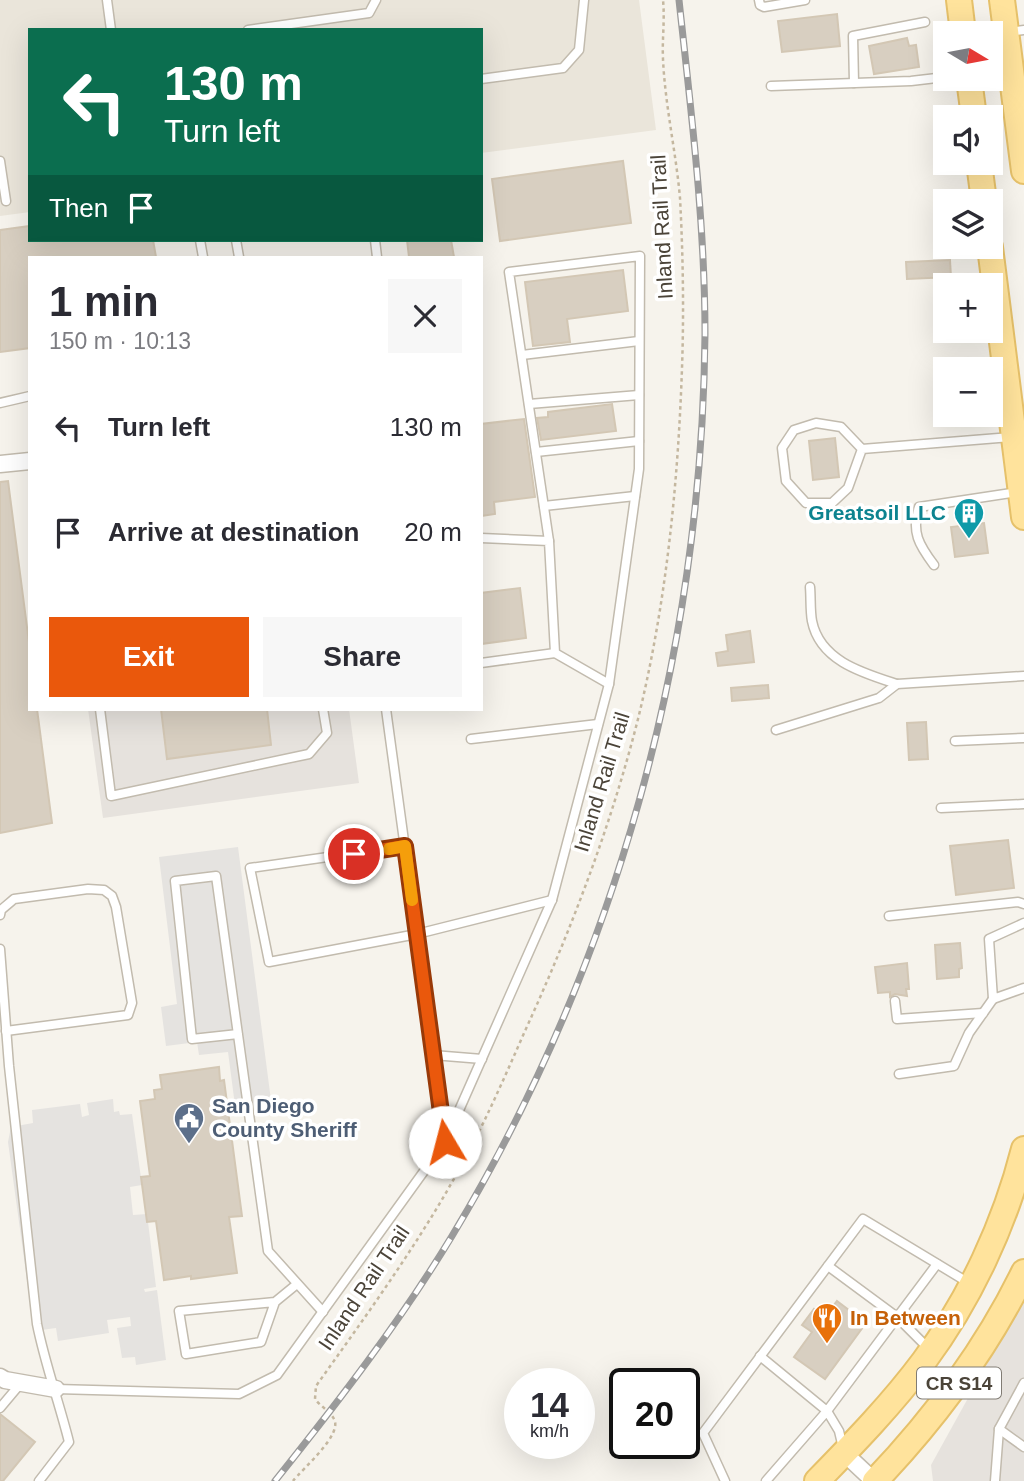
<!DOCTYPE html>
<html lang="en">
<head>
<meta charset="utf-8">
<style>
	body { margin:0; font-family:Helvetica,sans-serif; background:#f7f7f7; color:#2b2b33; height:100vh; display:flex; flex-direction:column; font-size:26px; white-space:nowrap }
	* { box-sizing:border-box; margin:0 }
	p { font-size:23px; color:#7c7c81 }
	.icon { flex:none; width:38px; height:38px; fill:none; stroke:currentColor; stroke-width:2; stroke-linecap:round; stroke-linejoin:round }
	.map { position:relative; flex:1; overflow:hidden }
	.details { position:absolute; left:28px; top:256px; width:455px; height:455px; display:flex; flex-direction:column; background:#fff; border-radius:0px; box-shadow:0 7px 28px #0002 }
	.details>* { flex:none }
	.banner { position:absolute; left:28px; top:28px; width:455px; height:214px; border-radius:0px; box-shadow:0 7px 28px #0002; background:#0b6e4f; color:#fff; overflow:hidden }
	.needle { width:46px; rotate:100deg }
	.tools { position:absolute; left:933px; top:21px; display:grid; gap:14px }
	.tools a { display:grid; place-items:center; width:70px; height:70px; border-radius:0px; background:#fff; box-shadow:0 7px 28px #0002; font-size:35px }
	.speed { position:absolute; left:504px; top:1368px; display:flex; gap:14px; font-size:35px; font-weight:700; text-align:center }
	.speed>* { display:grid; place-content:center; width:91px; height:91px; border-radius:50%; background:#fff; box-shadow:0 7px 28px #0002; line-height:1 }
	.speed small { font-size:18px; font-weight:400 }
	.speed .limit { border:4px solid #111; border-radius:10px; background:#fff; color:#111 }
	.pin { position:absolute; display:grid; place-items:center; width:60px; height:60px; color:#fff; margin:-30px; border:4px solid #fff; border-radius:50%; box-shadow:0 2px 7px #0007 }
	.me { position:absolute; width:77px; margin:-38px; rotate:352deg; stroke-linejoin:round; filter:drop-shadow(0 0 5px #0008) }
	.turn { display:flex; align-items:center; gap:24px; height:147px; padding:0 21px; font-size:32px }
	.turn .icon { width:91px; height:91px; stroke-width:2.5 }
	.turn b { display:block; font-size:49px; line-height:60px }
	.then { display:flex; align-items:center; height:66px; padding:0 21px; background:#0003; gap:14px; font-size:26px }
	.round { display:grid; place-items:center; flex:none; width:74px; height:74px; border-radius:0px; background:#f7f7f7 }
	.summary { display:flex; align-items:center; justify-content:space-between; height:119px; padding:0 21px }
	h1 { font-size:42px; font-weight:700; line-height:52px }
	.primary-button { display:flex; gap:14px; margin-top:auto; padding:14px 21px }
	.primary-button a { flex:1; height:80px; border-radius:0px; background:#ea580c; color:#fff; font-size:28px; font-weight:700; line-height:80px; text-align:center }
	.primary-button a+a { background:#f7f7f7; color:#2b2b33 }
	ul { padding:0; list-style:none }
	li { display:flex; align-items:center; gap:21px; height:105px; padding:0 21px }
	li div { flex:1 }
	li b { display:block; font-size:26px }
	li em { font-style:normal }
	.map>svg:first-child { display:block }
</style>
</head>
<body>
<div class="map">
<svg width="1024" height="1481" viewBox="0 0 1024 1481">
	<rect width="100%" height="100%" fill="#f6f3ec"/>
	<!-- residential -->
	<path fill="#eae5da" d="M0 0H639L656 130 481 153V30H30V212L0 216Z"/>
	<!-- industrial -->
	<g fill="#e6e2dd">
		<path d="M88 709H349L359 783 103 818Z"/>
		<path d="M1024 1297V1481H933L931 1465Z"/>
	</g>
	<!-- parking -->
	<g fill="#e5e3e0">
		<path d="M238 847 272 1108 236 1113 228 1052 199 1055 197 1042 166 1046 161 1007 177 1004 159 857Z"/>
		<path d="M113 1099 114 1112 119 1111 120 1115 132 1114 142 1185 130 1187 133 1215 147 1214 156 1287 144 1289 145 1292 157 1290 166 1360 136 1365 135 1357 122 1358 117 1328 131 1326 130 1317 107 1320 109 1333 58 1341 56 1328 34 1331 8 1142 11 1127 33 1123 32 1110 80 1104 82 1117 89 1115 87 1103Z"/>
	</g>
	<!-- building -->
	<g fill="#d8cfc1" stroke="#d3c7b4" stroke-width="2">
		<path d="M837 14 840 46 782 52 778 21Z"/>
		<path d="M907 38 909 46 916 45 919 67 874 74 869 46Z"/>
		<path d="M623 161 631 223 500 241 492 179Z"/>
		<path d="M30 226V240H153L156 257H30V348L0 352V230Z"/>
		<path d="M407 240H451L454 257H409Z"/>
		<path d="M950 260 951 277 907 279 906 262Z"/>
		<path d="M623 270 628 311 567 319 570 342 533 346 525 282Z"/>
		<path d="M612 404 616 431 541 440 537 418 548 417V412Z"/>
		<path d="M524 419 535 497 494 502 495 514 481 516V424Z"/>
		<path d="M835 438 839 477 813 480 809 441Z"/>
		<path d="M8 481 30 650V709H37L52 823 0 833V482Z"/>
		<path d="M984 523 988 553 955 557 951 527Z"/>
		<path d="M520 588 526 638 481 644V593Z"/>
		<path d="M750 631 754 662 718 666 716 653 728 651 726 635Z"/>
		<path d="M768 685 769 698 732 701 731 688Z"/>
		<path d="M161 709H267L271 745 167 759Z"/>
		<path d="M926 722 928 759 909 760 907 723Z"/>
		<path d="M1008 840 1014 888 956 895 950 846Z"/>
		<path d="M960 943 962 968 959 969V977L937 979 935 945Z"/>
		<path d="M907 963 909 989H906L907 996 895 994 890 997V992L878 993 875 967Z"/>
		<path d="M219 1067 220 1081 224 1080 242 1216 229 1217 237 1273 191 1279V1276L164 1280 156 1221 147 1222 141 1177 150 1176 140 1101 155 1099 154 1090 162 1089 160 1075Z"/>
		<path d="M837 1301 866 1323 825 1379 794 1357 812 1332 802 1325 814 1309 825 1317Z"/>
		<path d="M0 1414 35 1442 3 1481H0Z"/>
	</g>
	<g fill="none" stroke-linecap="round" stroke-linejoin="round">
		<!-- service casing -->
		<g stroke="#c2bbae" stroke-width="11">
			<g id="service">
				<path d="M107 0 111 30"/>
				<path d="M759 0 760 5 764 7 805 0"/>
				<path d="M248 30 369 13 376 0"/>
				<path d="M1009 32 1024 30"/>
				<path d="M481 79 563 68 579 50 584 0"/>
				<path d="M854 83 853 36 925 22"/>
				<path d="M771 86 911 81 945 77"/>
				<path d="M0 161 6 201"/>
				<path d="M200 240 203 257"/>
				<path d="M236 240 239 257"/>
				<path d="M375 240 377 257"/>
				<path d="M522 355 639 341"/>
				<path d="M0 403 30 396"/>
				<path d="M529 404 639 395"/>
				<path d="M862 449 848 488 832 503H806L786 481 782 448 794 430 816 423 841 427 862 449 1011 437"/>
				<path d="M536 452 639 441"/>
				<path d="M544 506 635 496"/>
				<path d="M481 538 549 541 555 653 609 684"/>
				<path d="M934 565C919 545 911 532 919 507L1018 492"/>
				<path d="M810 587C811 598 810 610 812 621 820 661 863 673 897 684"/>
				<path d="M481 663 555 653"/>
				<path d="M100 709 111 796 309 754 327 733 323 709"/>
				<path d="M776 730 879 698 897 684 1024 676"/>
				<path d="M471 739 598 724"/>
				<path d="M955 741 1024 738"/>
				<path d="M941 808 1024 804"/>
				<path d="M405 846 250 868 269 962 417 934 552 900"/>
				<path d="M0 915 1 910 14 899 88 889 104 890 112 896 116 907 132 1003 128 1015 6 1031"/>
				<path d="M889 916 1018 902 1024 904"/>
				<path d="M1024 923 989 939 993 999 1024 988"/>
				<path d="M0 949 9 1066 37 1324C45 1364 59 1402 69 1442L39 1481"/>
				<path d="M895 1001 897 1019 983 1013"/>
				<path d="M238 1034 192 1039 175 881 216 876 268 1251 323 1312"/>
				<path d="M433 1055 482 1059"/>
				<path d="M899 1074 954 1066 969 1033 993 999"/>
				<path d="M445 1142 552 900 609 684 639 469 640 256 509 272 549 541"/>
				<path d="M828 1266 897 1317 928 1348"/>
				<path d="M275 1302 261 1342 186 1354 179 1311 275 1302 297 1284"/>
				<path d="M760 1356 827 1411 937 1264"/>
				<path d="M56 1389 239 1394 277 1375 445 1142 386 709"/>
				<path d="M0 1408 21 1383"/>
				<path d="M999 1429 1024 1447"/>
				<path d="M725 1481 703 1433 863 1219 969 1283"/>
				<path d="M766 1481 827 1411 839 1431 843 1448"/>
				<path d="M995 1481 999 1429 1024 1383"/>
			</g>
		</g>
		<!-- minor casing -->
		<g stroke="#c2bbae" stroke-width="19">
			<g id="minor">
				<path d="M0 464 30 461"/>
				<path d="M0 1377 5 1380 56 1389"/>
				<path d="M844 1453 874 1481"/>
			</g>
		</g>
		<!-- primary casing -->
		<g stroke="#e6c16a" stroke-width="28">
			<g id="primary">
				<path d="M959 0 963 33"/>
				<path d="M1002 0 1024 171"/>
				<path d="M969 79 974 117"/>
				<path d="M979 163 984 201"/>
				<path d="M990 247 1024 517"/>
				<path d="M817 1481C854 1443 892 1404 924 1361 970 1299 1005 1224 1024 1149"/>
				<path d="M875 1481C935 1418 986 1350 1024 1272"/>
			</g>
		</g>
		<!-- path -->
		<path stroke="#c4b79f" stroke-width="2.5" stroke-dasharray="3.5 3.5" stroke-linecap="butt" d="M293 1481C302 1469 343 1435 334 1419 330 1411 320 1406 315 1399L316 1386C363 1320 411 1254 451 1184 480 1134 502 1083 525 1031 571 930 611 826 638 719 666 605 678 485 682 368 684 312 683 254 680 198 676 152 665 105 663 59 662 39 665 20 663 0"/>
		<!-- service -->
		<use href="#service" stroke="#fff" stroke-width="8"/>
		<!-- minor -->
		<use href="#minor" stroke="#fff" stroke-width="16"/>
		<!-- primary -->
		<use href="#primary" stroke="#ffe39c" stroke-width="24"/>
		<!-- rail casing -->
		<g stroke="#9a9a9a" stroke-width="7">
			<path id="rail" d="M275 1481C338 1402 400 1322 452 1236 616 964 702 651 705 334 705 222 691 111 679 0"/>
		</g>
		<!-- rail -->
		<use href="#rail" stroke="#fff" stroke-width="4.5" stroke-dasharray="13" stroke-linecap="butt"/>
	</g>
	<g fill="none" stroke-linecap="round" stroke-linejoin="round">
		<!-- route casing -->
		<g stroke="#983908" stroke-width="18">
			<path id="route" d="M354 854 405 846 445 1142"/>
		</g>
		<!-- route -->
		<use href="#route" stroke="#ea580c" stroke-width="12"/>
		<!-- slow -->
		<path stroke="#f59e0b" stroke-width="12" d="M389 849 405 846 412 900"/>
	</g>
	<!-- icons -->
	<defs>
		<g id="building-pin" transform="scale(1.575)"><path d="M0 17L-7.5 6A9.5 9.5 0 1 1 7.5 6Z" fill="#0f9aa8" stroke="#fff"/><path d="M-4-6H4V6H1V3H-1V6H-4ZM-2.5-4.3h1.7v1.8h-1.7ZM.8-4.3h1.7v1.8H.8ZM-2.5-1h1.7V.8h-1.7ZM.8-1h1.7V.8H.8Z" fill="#fff"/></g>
		<g id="civic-pin" transform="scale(1.575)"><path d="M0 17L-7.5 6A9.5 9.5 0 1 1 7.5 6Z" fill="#5c6f8a" stroke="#fff"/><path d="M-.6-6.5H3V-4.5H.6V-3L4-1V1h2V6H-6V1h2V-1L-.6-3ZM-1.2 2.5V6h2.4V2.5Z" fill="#fff"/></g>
		<g id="restaurant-pin" transform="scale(1.575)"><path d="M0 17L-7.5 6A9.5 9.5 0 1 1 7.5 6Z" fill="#e8710a" stroke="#fff"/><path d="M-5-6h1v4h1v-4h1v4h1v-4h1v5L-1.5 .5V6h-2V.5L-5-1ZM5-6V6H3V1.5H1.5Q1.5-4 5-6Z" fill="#fff"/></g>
	</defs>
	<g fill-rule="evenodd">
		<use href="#building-pin" x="969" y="513"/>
		<use href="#civic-pin" x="189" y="1118"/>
		<use href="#restaurant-pin" x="827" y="1318"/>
	</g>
	<g text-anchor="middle" stroke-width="7" stroke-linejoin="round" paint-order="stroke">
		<!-- shield labels -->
		<rect fill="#fff" stroke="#817c74" stroke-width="2" x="917" y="1367.5" width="84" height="31" rx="5"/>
		<g font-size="19" font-weight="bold" fill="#4b4439">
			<text x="959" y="1390">CR S14</text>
		</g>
		<!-- street labels -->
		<g font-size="21" fill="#4b4439" stroke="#fff">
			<text transform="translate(662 227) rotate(-93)" y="7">Inland Rail Trail</text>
			<text transform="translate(602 782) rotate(-73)" y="7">Inland Rail Trail</text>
			<text transform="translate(364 1288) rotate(-56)" y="7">Inland Rail Trail</text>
		</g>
		<!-- culture labels -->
		<g font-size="21" font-weight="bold" fill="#0d838f" stroke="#fff" text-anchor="end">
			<text x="946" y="520">Greatsoil LLC</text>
		</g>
		<!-- service labels -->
		<g font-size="21" font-weight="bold" fill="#4e5e75" stroke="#fff" text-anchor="start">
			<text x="212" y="1113">San Diego<tspan x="212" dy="24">County Sheriff</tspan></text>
		</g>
		<!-- food labels -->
		<g font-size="21" font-weight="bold" fill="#c56008" stroke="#fff" text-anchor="start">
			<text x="850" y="1325">In Between</text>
		</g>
	</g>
</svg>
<div class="tools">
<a><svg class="needle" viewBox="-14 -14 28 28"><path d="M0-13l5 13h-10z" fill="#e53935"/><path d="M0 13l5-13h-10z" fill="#7c7c81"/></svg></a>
<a><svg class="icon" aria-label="sound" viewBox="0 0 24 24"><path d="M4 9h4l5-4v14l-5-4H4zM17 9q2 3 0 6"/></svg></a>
<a><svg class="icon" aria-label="layers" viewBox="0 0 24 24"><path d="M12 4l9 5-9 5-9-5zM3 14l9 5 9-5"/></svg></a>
<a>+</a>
<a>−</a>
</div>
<div class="speed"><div>14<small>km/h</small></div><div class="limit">20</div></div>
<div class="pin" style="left:354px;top:854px;background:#d93025"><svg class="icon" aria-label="arrive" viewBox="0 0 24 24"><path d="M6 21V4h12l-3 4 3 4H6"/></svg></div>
<svg class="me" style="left:445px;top:1142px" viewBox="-20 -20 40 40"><circle r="19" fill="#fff"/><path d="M0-13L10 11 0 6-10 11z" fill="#ea580c"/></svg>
<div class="banner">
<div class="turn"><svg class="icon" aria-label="left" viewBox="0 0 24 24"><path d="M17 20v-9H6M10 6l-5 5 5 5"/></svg><div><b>130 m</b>Turn left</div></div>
<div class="then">Then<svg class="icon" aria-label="arrive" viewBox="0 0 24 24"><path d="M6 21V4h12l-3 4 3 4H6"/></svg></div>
</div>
<section class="details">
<div class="summary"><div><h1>1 min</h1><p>150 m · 10:13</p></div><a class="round"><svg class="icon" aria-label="close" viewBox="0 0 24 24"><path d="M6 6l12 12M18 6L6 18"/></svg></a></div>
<ul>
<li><svg class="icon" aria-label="left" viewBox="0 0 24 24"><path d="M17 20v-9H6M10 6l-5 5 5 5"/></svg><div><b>Turn left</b></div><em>130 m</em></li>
<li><svg class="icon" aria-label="arrive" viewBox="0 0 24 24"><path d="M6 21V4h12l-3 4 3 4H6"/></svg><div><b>Arrive at destination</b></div><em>20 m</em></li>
</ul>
<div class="primary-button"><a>Exit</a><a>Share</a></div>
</section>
</div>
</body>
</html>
